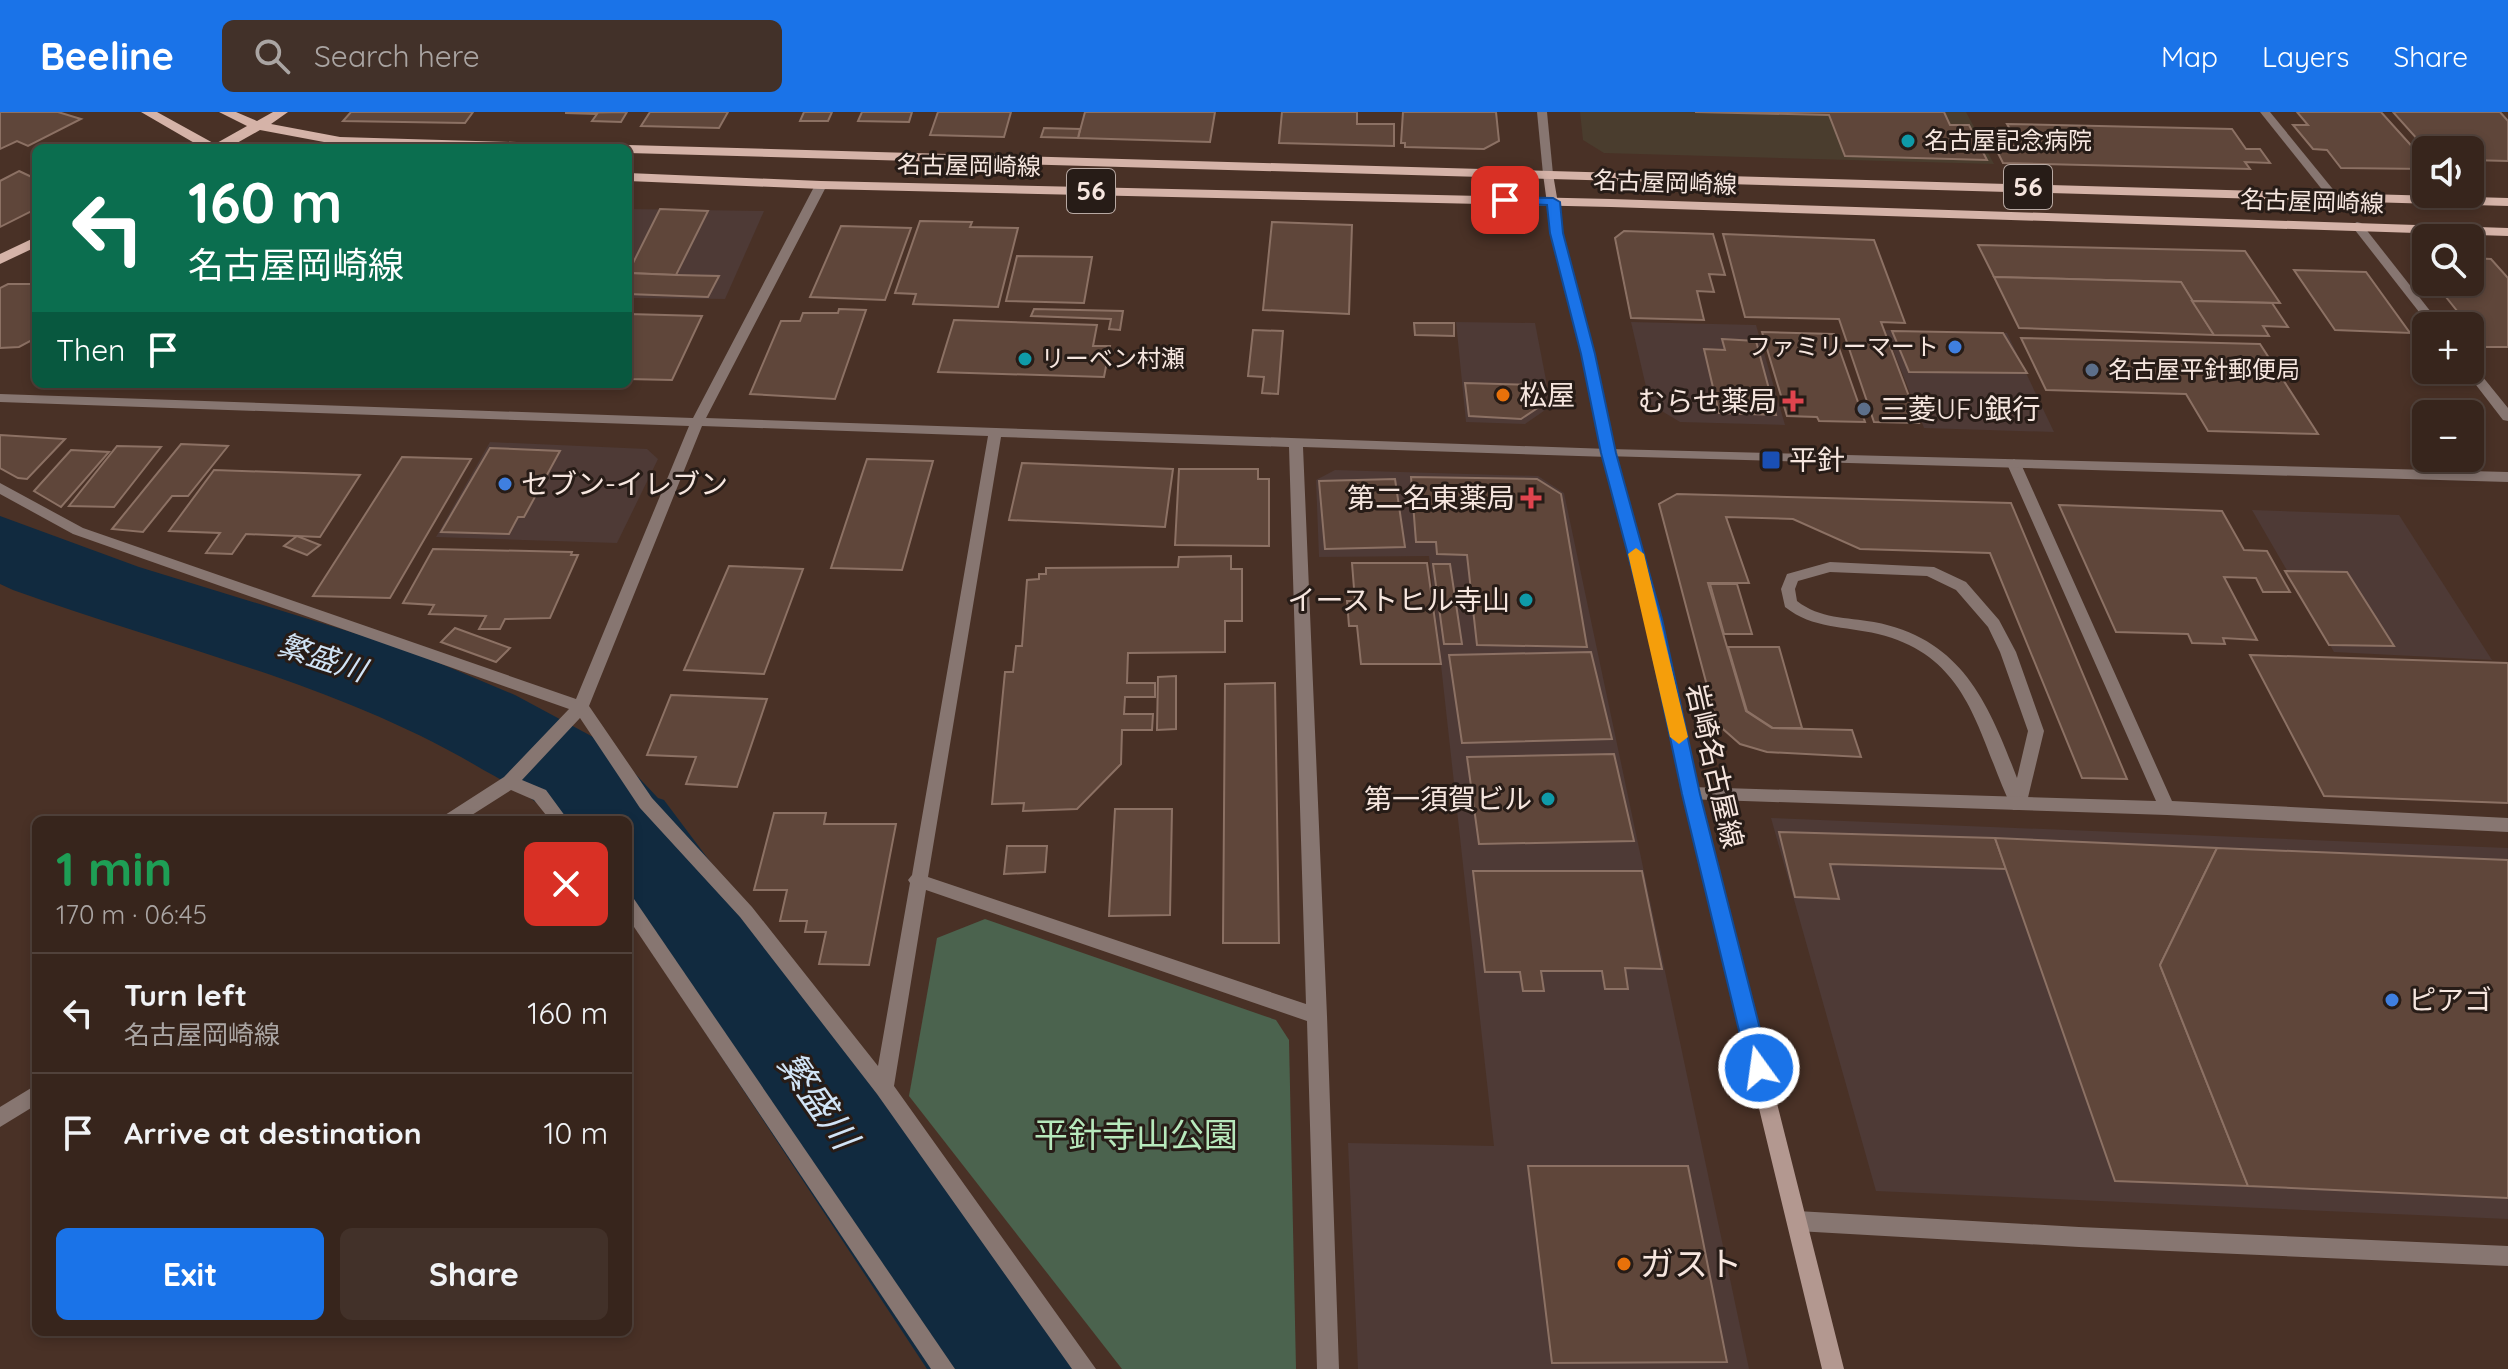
<!DOCTYPE html>
<html lang="en">
<head>
<meta charset="utf-8">
<style>
	body { margin:0; font-family:Quicksand,"Noto Sans JP",sans-serif; background:#423129; color:#f1f3f6; height:100vh; display:flex; flex-direction:column; font-size:30px; white-space:nowrap }
	* { box-sizing:border-box; margin:0 }
	p { font-size:26px; color:#aaa5a3 }
	.icon { flex:none; width:44px; height:44px; fill:none; stroke:currentColor; stroke-width:2; stroke-linecap:round; stroke-linejoin:round }
	.map { position:relative; flex:1; overflow:hidden }
	.drawer { position:absolute; left:32px; top:704px; width:600px; height:520px; display:flex; flex-direction:column; background:#37251c; border-radius:12px; box-shadow:0 4px 12px #0003,0 0 0 2px #51423b }
	.drawer>* { flex:none }
	.top-card { position:absolute; left:32px; top:32px; width:600px; height:244px; border-radius:12px; box-shadow:0 4px 12px #0003,0 0 0 2px #51423b; background:#0b6e4f; color:#fff; overflow:hidden }
	.controls { position:absolute; left:2412px; top:24px; display:grid; gap:16px }
	.controls a { display:grid; place-items:center; width:72px; height:72px; border-radius:12px; background:#37251c; box-shadow:0 4px 12px #0003,0 0 0 2px #51423b; font-size:40px }
	.pin { position:absolute; display:grid; place-items:center; width:68px; height:68px; color:#fff; margin:-34px; border-radius:16px; box-shadow:0 4px 12px #0006 }
	.me { position:absolute; width:88px; margin:-44px; rotate:346deg; stroke-linejoin:round; filter:drop-shadow(0 0 6px #0008) }
	.turn { display:flex; align-items:center; gap:28px; height:168px; padding:0 24px; font-size:36px }
	.turn .icon { width:104px; height:104px; stroke-width:2.5 }
	.turn b { display:block; font-size:56px; line-height:68px }
	.then { display:flex; align-items:center; height:76px; padding:0 24px; background:#0003; gap:16px; font-size:30px }
	.round { display:grid; place-items:center; flex:none; width:84px; height:84px; border-radius:12px; background:#423129 }
	.headline { display:flex; align-items:center; justify-content:space-between; height:136px; padding:0 24px }
	h1 { font-size:48px; font-weight:700; line-height:60px; color:#1e9e55 }
	.primary-button { display:flex; gap:16px; margin-top:auto; padding:16px 24px }
	.primary-button a { flex:1; height:92px; border-radius:12px; background:#1a73e8; color:#fff; font-size:32px; font-weight:700; line-height:92px; text-align:center }
	.primary-button a+a { background:#423129; color:#f1f3f6 }
	ul { padding:0; list-style:none }
	li { display:flex; align-items:center; gap:24px; height:120px; padding:0 24px; border-top:2px solid #51423b }
	li div { flex:1 }
	li b { display:block; font-size:30px }
	li em { font-style:normal }
	header { display:flex; align-items:center; gap:48px; box-sizing:border-box; height:112px; padding:0 40px; background:#1a73e8; color:#fff }
	header strong { font-size:38px }
	nav { display:flex; gap:44px; margin-inline-start:auto; font-size:28px }
	.search { width:560px; height:72px; background:#423129; display:flex; align-items:center; gap:20px; box-sizing:border-box; padding:0 28px; border-radius:12px; color:#aaa5a3; font-size:30px }
	.map>svg:first-child { display:block }
</style>
</head>
<body>
<header>
<strong>Beeline</strong>
<div class="search"><svg class="icon" aria-label="search" viewBox="0 0 24 24"><circle cx="10" cy="10" r="6"/><path d="M15 15l6 6"/></svg>Search here</div>
<nav><a>Map</a><a>Layers</a><a>Share</a></nav>
</header>
<div class="map">
<svg width="2508" height="1257" viewBox="0 0 2508 1257">
	<rect width="100%" height="100%" fill="#493126"/>
	<!-- commercial -->
	<g fill="#4e3a36">
		<path d="M628 97 764 99 725 187 628 186Z"/>
		<path d="M1456 210 1535 211 1551 294 1525 312 1466 310Z"/>
		<path d="M1631 210 1756 213 1785 313 1680 310 1650 292Z"/>
		<path d="M1885 218 2007 221 2054 320 1924 316Z"/>
		<path d="M490 330 647 337 658 347 617 431 436 425Z"/>
		<path d="M1335 358 1538 364 1564 381 1749 1257H1358L1348 1031 1494 1034 1429 444 1319 445 1316 368Z"/>
		<path d="M2252 398 2399 403 2492 548 2334 540Z"/>
		<path d="M1771 706 2508 736V1107L1876 1079Z"/>
	</g>
	<!-- medical -->
	<path fill="#4a3d2e" d="M1580 0H1966L1994 52 1604 41 1583 28Z"/>
	<!-- green -->
	<path fill="#4b634e" d="M985 807 1276 908 1289 928 1296 1257H1122L909 984 937 826Z"/>
	<g fill="none" stroke-linecap="round" stroke-linejoin="round">
		<!-- river -->
		<path fill="#112a3f" fill-rule="evenodd" d="M0 404 139 455 406 537 515 583 608 633 658 686 664 688 1055 1210 1074 1257H927L628 803V708H555C532 683 504 670 475 653 332 570 167 534 13 478L0 472Z"/>
	</g>
	<!-- building -->
	<g fill="#5f463a" stroke="#8c7164" stroke-width="2">
		<path d="M0 0H58L81 7 28 34 17 29 0 37Z"/>
		<path d="M351 0H473L465 11 343 9Z"/>
		<path d="M627 0 621 10 592 9 597 2 565 1Z"/>
		<path d="M650 0H728L719 16 641 14Z"/>
		<path d="M804 0H832L828 9H800Z"/>
		<path d="M862 0H912L909 10 858 9Z"/>
		<path d="M938 0H1011L1004 25 930 23Z"/>
		<path d="M1085 0H1215L1210 30 1078 26Z"/>
		<path d="M1282 0H1357V12H1394V34L1279 31Z"/>
		<path d="M1403 0H1496L1499 29 1484 37 1405 35V31H1401Z"/>
		<path d="M1695 0H1944L1950 13H1969L1987 48 1845 44 1829 3Z"/>
		<path d="M2297 0H2381L2426 50V57L2341 56 2327 38 2313 37 2293 13H2308Z"/>
		<path d="M2393 0H2500L2508 9V49L2470 48V38H2427Z"/>
		<path d="M2007 12 2232 17 2246 37H2260L2270 51 2245 50 2250 57 2003 51 1994 33 2020 34Z"/>
		<path d="M1044 16 1080 17 1078 26 1041 25Z"/>
		<path d="M19 59 36 67V97L0 115V69Z"/>
		<path d="M660 97 708 99 676 163 628 161Z"/>
		<path d="M920 109 972 110 970 115 1018 116 998 195 913 192 916 182 895 181Z"/>
		<path d="M1272 110 1352 113 1349 202 1263 198Z"/>
		<path d="M841 114 911 116 885 188 810 185Z"/>
		<path d="M1624 119 1713 122 1725 163 1709 162 1714 180 1697 179 1704 208 1631 206 1615 126Z"/>
		<path d="M1723 122 1874 128 1905 211 1881 210 1919 311 1874 310 1839 207 1745 205Z"/>
		<path d="M1978 133 2245 139 2280 191 2192 189 2181 170 1994 165Z"/>
		<path d="M1017 144 1092 145 1084 191 1006 189Z"/>
		<path d="M2470 146 2491 147 2508 166V235H2486L2434 170H2470Z"/>
		<path d="M2294 158 2366 160 2410 221 2335 218Z"/>
		<path d="M628 161 676 163 719 164 708 185 628 182Z"/>
		<path d="M1994 165 2181 170 2214 223 2019 216Z"/>
		<path d="M8 172H36V226L19 235 0 236V176Z"/>
		<path d="M2192 189 2272 191 2288 215 2263 214 2269 224 2214 223Z"/>
		<path d="M839 197 866 198 835 287 750 282 781 209H800L803 201H838Z"/>
		<path d="M1034 197 1123 199 1120 218 1109 217 1111 207 1031 204Z"/>
		<path d="M628 202 702 204 672 268 628 267Z"/>
		<path d="M954 208 1097 213 1093 234H1110L1104 265 938 260Z"/>
		<path d="M1414 211H1454V224L1415 223Z"/>
		<path d="M1253 218 1283 219 1278 282 1262 281 1264 265 1248 264Z"/>
		<path d="M1892 219 2003 221 2027 261 1909 260Z"/>
		<path d="M1762 220 1834 222 1865 310 1819 309 1817 305 1787 304Z"/>
		<path d="M2021 226 2260 232 2318 322 2208 319 2186 282 2046 278Z"/>
		<path d="M1722 227 1756 229 1776 303 1719 301 1704 237 1725 238Z"/>
		<path d="M1465 271 1538 273 1542 293 1521 307 1469 304Z"/>
		<path d="M0 323 65 327 27 367 18 366 0 356Z"/>
		<path d="M181 332 228 334 188 384H172L143 420 112 417Z"/>
		<path d="M117 334 161 335 114 395 69 394Z"/>
		<path d="M490 336 560 339 524 405H518L509 422 441 420Z"/>
		<path d="M71 338 109 340 61 395 34 379Z"/>
		<path d="M402 345 471 347 390 486 313 484Z"/>
		<path d="M867 347 933 349 902 458 831 456Z"/>
		<path d="M1022 351 1173 357 1165 415 1009 408Z"/>
		<path d="M1179 357H1258V367H1269V434L1175 433Z"/>
		<path d="M214 358 360 363 320 425 246 422 232 442 206 441 220 421 169 419Z"/>
		<path d="M1411 365 1537 367 1561 382 1587 535 1477 533 1467 443 1437 442 1436 430H1416Z"/>
		<path d="M1395 367 1405 435 1325 437 1319 369Z"/>
		<path d="M1677 382 2011 391 2127 667 2082 666 1990 441 1860 437 1793 407 1726 405 1749 471H1708L1746 599 1772 616 1852 618 1861 645 1767 640 1740 632 1723 617 1715 604 1659 392Z"/>
		<path d="M2059 393 2222 399 2244 438 2267 439 2290 480H2263L2256 466 2224 465 2257 528 2223 526 2225 532 2192 531 2188 522 2116 520Z"/>
		<path d="M297 424 320 433 307 443 284 434Z"/>
		<path d="M433 437 572 440 571 443H578L550 506 505 507 500 517H479L486 504 429 502 434 493 403 491Z"/>
		<path d="M1231 444V457H1242V509H1225V540L1128 541 1127 571H1155V585H1125L1124 602H1153L1152 618H1122L1121 652 1077 697 1023 699 1024 691 992 692 1005 560H1013L1016 534H1022L1027 468 1039 467V462H1046V456L1178 455 1179 445Z"/>
		<path d="M1352 451H1427L1441 552H1361L1357 514H1349L1347 489H1355Z"/>
		<path d="M1433 452H1450L1462 532H1444Z"/>
		<path d="M729 454 803 457 764 562 684 558Z"/>
		<path d="M2285 459 2347 460 2394 534 2329 533Z"/>
		<path d="M1710 472H1737L1752 522H1724Z"/>
		<path d="M455 516 510 536 496 550 441 530Z"/>
		<path d="M1728 535H1779L1802 616H1773L1747 599Z"/>
		<path d="M1591 540 1612 627 1462 631 1449 543Z"/>
		<path d="M2250 543 2508 551V691L2324 684Z"/>
		<path d="M1176 564V617L1157 618 1158 565Z"/>
		<path d="M1275 571 1279 831H1223L1225 572Z"/>
		<path d="M671 583 767 587 737 675 686 672 696 645 647 643Z"/>
		<path d="M1614 642 1634 729 1479 732 1467 645Z"/>
		<path d="M1115 697H1172L1170 803 1109 804Z"/>
		<path d="M774 701H826L824 712H896L869 853 819 852 826 820H805L807 809H780L787 778H754Z"/>
		<path d="M1779 720 1995 726 2006 757 1830 752 1839 787 1795 785Z"/>
		<path d="M1995 726 2217 736 2160 853 2248 1074 2115 1069Z"/>
		<path d="M1007 734H1047L1045 760 1004 762Z"/>
		<path d="M2217 736 2508 748V1086L2248 1074 2160 853Z"/>
		<path d="M1473 759H1642L1662 857 1625 856 1628 877H1605L1602 859H1541L1544 879H1523L1520 860H1485Z"/>
		<path d="M1528 1054H1688L1727 1250 1552 1251Z"/>
	</g>
	<g fill="none" stroke-linecap="round" stroke-linejoin="round">
		<!-- service -->
		<path fill="#877671" fill-rule="evenodd" d="M1830 450 1934 455 1966 470 1999 508 2016 540 2044 619 2025 698H2013C1977 624 1972 545 1878 522 1844 514 1813 517 1785 495L1781 477 1787 462ZM1830 460 1927 464 1956 478 1988 515 2000 540 2028 619 2017 666C1988 590 1962 527 1874 510 1846 505 1820 507 1797 489L1795 477 1798 469Z"/>
		<!-- minor -->
		<g fill="#877671" fill-rule="evenodd">
			<path d="M2260 0H2270L2336 81V85H2328Z"/>
			<path d="M821 70 827 73 706 306 1609 337 1616 341 1609 345 1303 335 1327 904 1339 1257H1317L1307 909 926 778 894 974 1096 1257H1072L877 982 740 805 640 696 580 606 522 668 546 678 568 708H550L534 688 511 678 464 708H443L445 703 504 665 569 597 73 422 0 382V371L83 416 576 587 689 314 0 290V282L693 306 815 73ZM702 314 988 324 912 763 908 768 910 771 878 954 752 795 652 686 589 594ZM1001 325 1289 335 1306 892 928 765Z"/>
			<path d="M2357 110 2361 111 2442 214H2430L2351 113Z"/>
			<path d="M2470 253 2474 254 2508 296V309L2503 308 2466 260 2464 258H2470Z"/>
			<path d="M2014 347 2021 352 2172 689 2508 706V720L2167 703 1685 687 1683 682 1685 677 1691 675 2156 689 2007 352Z"/>
			<path d="M628 784 634 787 955 1257H931L628 806Z"/>
			<path d="M36 973V993L0 1015V995Z"/>
			<path d="M1797 1099 2079 1115 2508 1134V1154L2079 1135 1797 1119 1790 1116 1787 1109 1790 1102Z"/>
		</g>
		<!-- tertiary -->
		<g fill="#877671" fill-rule="evenodd">
			<path d="M1537 0H1547L1553 62 1548 65 1543 62Z"/>
			<path d="M1609 337 2508 360V370L1604 344 1602 341Z"/>
		</g>
		<!-- secondary -->
		<path fill="#b39890" fill-rule="evenodd" d="M1548 59 1553 62 1563 121 1594 242 1616 341 1660 507 1699 682 1844 1257H1822L1683 682 1646 507 1602 341 1582 242 1551 121 1543 62Z"/>
		<!-- primary -->
		<g fill="#d5b3a8" fill-rule="evenodd">
			<path d="M141 0H157L215 32 247 14 219 0H236L257 9 273 0H288L271 12 340 25 584 32 591 36 340 33 260 18 228 36H203Z"/>
			<path d="M628 33 2508 86V94L628 41V36H622Z"/>
			<path d="M628 61 821 69 1611 87 2508 116V124L1611 95 821 77 628 69Z"/>
			<path d="M36 125V135L0 152V142Z"/>
		</g>
	</g>
	<!-- route -->
	<path fill="#1a73e8" stroke="#114b97" stroke-width="2" d="M1505 85 1553 86 1560 90 1563 121 1595 242 1616 341 1662 507 1700 682 1770 956 1767 963 1759 966 1751 963 1748 956 1682 682 1645 507 1601 341 1581 242 1550 121 1547 93 1501 91V86Z"/>
	<!-- slow -->
	<path fill="#f59e0b" d="M1636 436 1644 442 1688 625 1679 632 1670 625 1628 442Z"/>
	<!-- markers -->
	<g fill="#0f9aa8" stroke="#271c17" stroke-width="3">
		<circle cx="1908" cy="29" r="8"/>
		<circle cx="1025" cy="247" r="8"/>
		<circle cx="1526" cy="488" r="8"/>
		<circle cx="1548" cy="687" r="8"/>
	</g>
	<g fill="#3f7fe0" stroke="#271c17" stroke-width="3">
		<circle cx="1955" cy="235" r="8"/>
		<circle cx="505" cy="372" r="8"/>
		<circle cx="2392" cy="888" r="8"/>
	</g>
	<g fill="#5c6f8a" stroke="#271c17" stroke-width="3">
		<circle cx="2092" cy="258" r="8"/>
		<circle cx="1864" cy="297" r="8"/>
	</g>
	<g fill="#e8710a" stroke="#271c17" stroke-width="3">
		<circle cx="1503" cy="283" r="8"/>
		<circle cx="1624" cy="1152" r="8"/>
	</g>
	<g fill="#e0444e" stroke="#271c17" stroke-width="3">
		<path d="M1789 277h8v8h8v8h-8v8h-8v-8h-8v-8h8z"/>
		<path d="M1527 374h8v8h8v8h-8v8h-8v-8h-8v-8h8z"/>
	</g>
	<rect fill="#1a4fb4" stroke="#271c17" stroke-width="3" x="1761" y="338" width="20" height="20" rx="4"/>
	<g text-anchor="middle" stroke-width="6" stroke-linejoin="round" paint-order="stroke">
		<!-- far-poi labels -->
		<g font-size="24" fill="#f6e6df" stroke="#271c17" text-anchor="start">
			<text x="1924" y="37">名古屋記念病院</text>
			<text x="1939" y="243" text-anchor="end">ファミリーマート</text>
			<text x="1041" y="255">リーベン村瀬</text>
			<text x="2108" y="266">名古屋平針郵便局</text>
		</g>
		<!-- far-street labels -->
		<g font-size="24" fill="#f6e6df" stroke="#271c17">
			<text transform="translate(969 54) rotate(1)" y="8">名古屋岡崎線</text>
			<text transform="translate(1665 71) rotate(2)" y="8">名古屋岡崎線</text>
			<text transform="translate(2312 90) rotate(2)" y="8">名古屋岡崎線</text>
		</g>
		<!-- shield labels -->
		<g fill="#271c17" stroke="#b8a9a3" stroke-width="2">
			<rect x="2004" y="53" width="48" height="44" rx="6"/>
			<rect x="1067" y="57" width="48" height="44" rx="6"/>
		</g>
		<g font-size="26" font-weight="bold" fill="#f6e6df">
			<text x="2028" y="84">56</text>
			<text x="1091" y="88">56</text>
		</g>
		<!-- poi labels -->
		<g font-size="28" fill="#f6e6df" stroke="#271c17" text-anchor="start">
			<text x="1519" y="293">松屋</text>
			<text x="1777" y="299" text-anchor="end">むらせ薬局</text>
			<text x="1880" y="307">三菱UFJ銀行</text>
			<text x="1789" y="358">平針</text>
			<text x="521" y="382">セブン-イレブン</text>
			<text x="1515" y="396" text-anchor="end">第二名東薬局</text>
			<text x="1510" y="498" text-anchor="end">イーストヒル寺山</text>
			<text x="1532" y="697" text-anchor="end">第一須賀ビル</text>
			<text x="2408" y="898">ピアゴ</text>
		</g>
		<!-- street labels -->
		<g font-size="28" fill="#f6e6df" stroke="#271c17">
			<text transform="translate(1715 654) rotate(77)" y="10">岩崎名古屋線</text>
		</g>
		<!-- water labels -->
		<g font-size="30" font-style="italic" fill="#d1e4f6" stroke="#271c17">
			<text transform="translate(322 546) rotate(18)" y="10">繁盛川</text>
		</g>
		<!-- near-park labels -->
		<g font-size="34" fill="#b7e9bc" stroke="#271c17">
			<text x="1136" y="1035">平針寺山公園</text>
		</g>
		<!-- near-poi labels -->
		<g font-size="34" fill="#f6e6df" stroke="#271c17" text-anchor="start">
			<text x="1640" y="1164">ガスト</text>
		</g>
		<!-- near-water labels -->
		<g font-size="36" font-style="italic" fill="#d1e4f6" stroke="#271c17">
			<text transform="translate(818 988) rotate(55)" y="13">繁盛川</text>
		</g>
	</g>
</svg>
<div class="controls">
<a><svg class="icon" aria-label="sound" viewBox="0 0 24 24"><path d="M4 9h4l5-4v14l-5-4H4zM17 9q2 3 0 6"/></svg></a>
<a><svg class="icon" aria-label="search" viewBox="0 0 24 24"><circle cx="10" cy="10" r="6"/><path d="M15 15l6 6"/></svg></a>
<a>+</a>
<a>−</a>
</div>
<div class="pin" style="left:1505px;top:88px;background:#d93025"><svg class="icon" aria-label="arrive" viewBox="0 0 24 24"><path d="M6 21V4h12l-3 4 3 4H6"/></svg></div>
<svg class="me" style="left:1759px;top:956px" viewBox="-20 -20 40 40"><circle r="17" fill="#1a73e8" stroke="#fff" stroke-width="3"/><path d="M0-11L8 9 0 5-8 9z" fill="#fff"/></svg>
<div class="top-card">
<div class="turn"><svg class="icon" aria-label="left" viewBox="0 0 24 24"><path d="M17 20v-9H6M10 6l-5 5 5 5"/></svg><div><b>160 m</b>名古屋岡崎線</div></div>
<div class="then">Then<svg class="icon" aria-label="arrive" viewBox="0 0 24 24"><path d="M6 21V4h12l-3 4 3 4H6"/></svg></div>
</div>
<section class="drawer">
<div class="headline"><div><h1>1 min</h1><p>170 m · 06:45</p></div><a class="round" style="background:#d93025;color:#fff"><svg class="icon" aria-label="close" viewBox="0 0 24 24"><path d="M6 6l12 12M18 6L6 18"/></svg></a></div>
<ul>
<li><svg class="icon" aria-label="left" viewBox="0 0 24 24"><path d="M17 20v-9H6M10 6l-5 5 5 5"/></svg><div><b>Turn left</b><p>名古屋岡崎線</p></div><em>160 m</em></li>
<li><svg class="icon" aria-label="arrive" viewBox="0 0 24 24"><path d="M6 21V4h12l-3 4 3 4H6"/></svg><div><b>Arrive at destination</b></div><em>10 m</em></li>
</ul>
<div class="primary-button"><a>Exit</a><a>Share</a></div>
</section>
</div>
</body>
</html>
